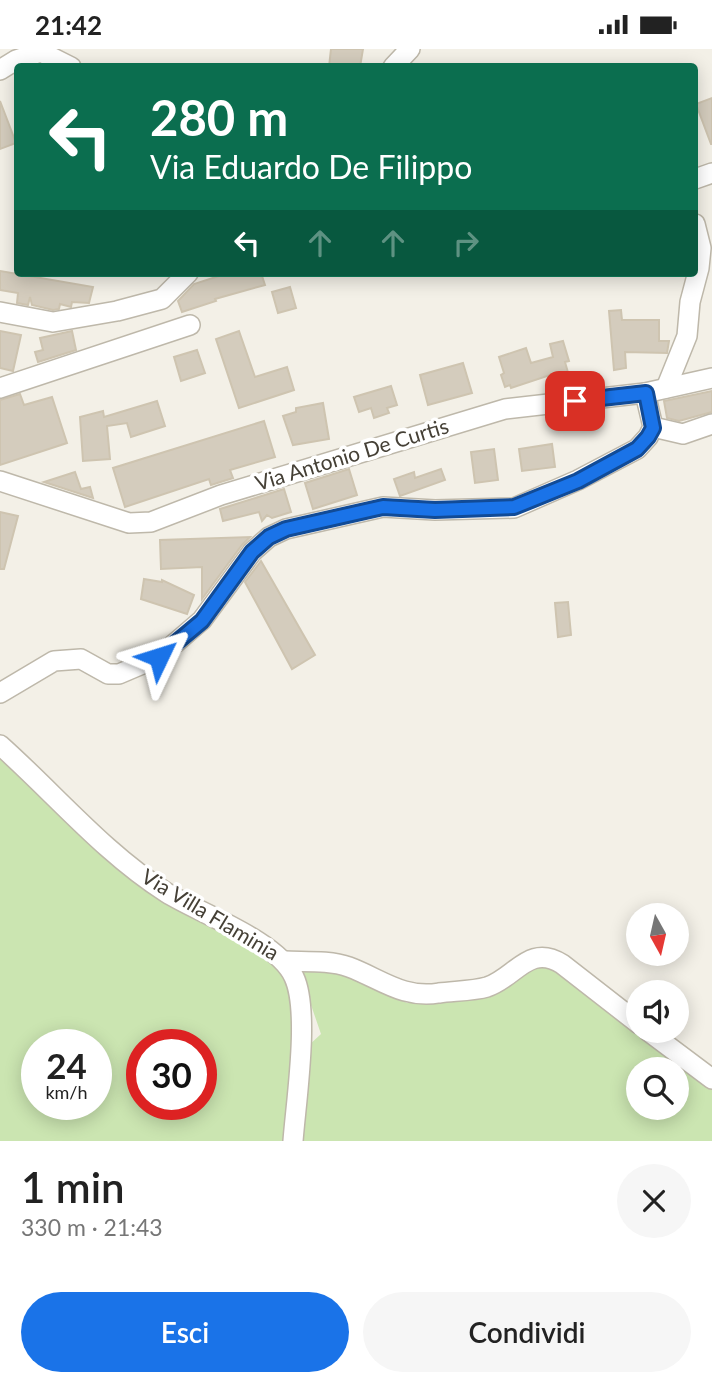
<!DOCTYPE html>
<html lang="it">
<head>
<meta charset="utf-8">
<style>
	body { margin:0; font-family:Lato,sans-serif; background:#f6f6f6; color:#222; height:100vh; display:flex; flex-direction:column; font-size:26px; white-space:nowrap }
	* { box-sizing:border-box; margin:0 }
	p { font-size:23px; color:#767676 }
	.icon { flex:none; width:38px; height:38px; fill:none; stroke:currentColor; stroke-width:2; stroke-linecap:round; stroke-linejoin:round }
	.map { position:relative; height:1092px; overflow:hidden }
	.sheet { display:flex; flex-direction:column; background:#fff; flex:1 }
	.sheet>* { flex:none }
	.banner { position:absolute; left:14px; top:14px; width:684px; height:214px; border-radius:7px; box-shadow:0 4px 18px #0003; background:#0b6e4f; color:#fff; overflow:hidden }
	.needle { width:46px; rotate:172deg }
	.controls { position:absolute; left:626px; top:854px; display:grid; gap:14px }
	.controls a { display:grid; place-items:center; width:63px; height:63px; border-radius:50%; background:#fff; box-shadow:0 4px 18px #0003; font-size:35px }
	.speed { position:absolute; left:21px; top:980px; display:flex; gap:14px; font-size:35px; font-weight:700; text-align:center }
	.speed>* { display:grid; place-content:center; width:91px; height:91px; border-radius:50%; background:#fff; box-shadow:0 4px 18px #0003; line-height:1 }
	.speed small { font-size:18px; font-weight:400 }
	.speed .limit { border:10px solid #d22; background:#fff; color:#111 }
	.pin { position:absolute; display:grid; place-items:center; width:60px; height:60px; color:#fff; margin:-30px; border-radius:14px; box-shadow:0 4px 10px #0006 }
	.me { position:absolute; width:77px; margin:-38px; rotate:49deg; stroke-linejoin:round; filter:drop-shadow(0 0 5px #0008) }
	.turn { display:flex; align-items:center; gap:24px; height:147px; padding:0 21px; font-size:32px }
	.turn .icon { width:91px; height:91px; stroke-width:2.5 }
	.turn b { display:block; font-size:49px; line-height:60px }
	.lanes { display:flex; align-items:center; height:66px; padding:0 21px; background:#0003; justify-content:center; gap:35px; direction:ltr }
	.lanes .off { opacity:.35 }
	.round { display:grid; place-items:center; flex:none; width:74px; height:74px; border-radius:37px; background:#f6f6f6 }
	.overview { display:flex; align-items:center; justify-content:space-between; height:119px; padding:0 21px }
	h1 { font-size:42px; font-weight:600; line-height:52px }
	.primary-button { display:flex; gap:14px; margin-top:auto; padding:14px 21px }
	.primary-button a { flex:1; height:80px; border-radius:42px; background:#1a73e8; color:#fff; font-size:28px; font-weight:600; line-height:80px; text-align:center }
	.primary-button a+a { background:#f6f6f6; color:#222 }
	.status { display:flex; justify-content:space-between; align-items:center; height:49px; padding:0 35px; background:#fff; direction:ltr }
	.status svg { height:19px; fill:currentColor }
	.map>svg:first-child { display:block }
</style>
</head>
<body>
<div class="status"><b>21:42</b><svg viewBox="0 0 49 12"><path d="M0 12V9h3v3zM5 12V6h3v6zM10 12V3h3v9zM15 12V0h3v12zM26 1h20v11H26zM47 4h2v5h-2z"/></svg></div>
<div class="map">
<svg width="712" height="1092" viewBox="0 0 712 1092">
	<rect width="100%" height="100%" fill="#f3f0e7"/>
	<!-- green -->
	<g fill="#cbe5b1" fill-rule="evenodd">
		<path d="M0 706 163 851 271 911 284 924 296 957 290 1092H0ZM37 996H96V1055H37ZM142 996H201V1055H142Z"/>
		<path d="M540 912 643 985 712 1040V1092H301L308 997 321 985 301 927 302 917 348 922 407 954 458 948ZM639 1020H677V1059H639Z"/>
	</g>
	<!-- building -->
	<g fill="#d4ccbd" stroke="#cec4b0" stroke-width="2">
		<path d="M331 0H363L360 18H329Z"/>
		<path d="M712 49V95H711L696 55Z"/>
		<path d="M0 52 16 94 0 100Z"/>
		<path d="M0 222 93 238 89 254 72 253 71 258 60 255 59 260 53 261 32 256 30 248 28 256 17 254 18 244 0 241Z"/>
		<path d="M228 224H261L265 236 215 250 216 252 182 263 178 252 194 235Z"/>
		<path d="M290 238 296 259 278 264 272 243Z"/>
		<path d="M621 261 622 271H659V292H669L667 304 625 303 626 319 614 321 609 262Z"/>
		<path d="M0 282 21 286 13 322 0 319Z"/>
		<path d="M72 282 76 301 38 313 35 303 43 301 40 289Z"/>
		<path d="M239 282 255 328 287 318 294 341 239 359 216 290Z"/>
		<path d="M563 292 569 312 565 313 569 327 552 332 550 326 511 339 510 336 505 338 501 326 504 324 499 308 526 299 531 314 553 308 550 295Z"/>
		<path d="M197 301 205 324 181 332 174 308Z"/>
		<path d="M463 314 472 344 428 356 420 326Z"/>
		<path d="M391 337 397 356 387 359 389 364 374 369 371 359 359 363 354 348Z"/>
		<path d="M712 342V363L679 372 667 369 664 352Z"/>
		<path d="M20 345 24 356 52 348 67 394 0 416V351Z"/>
		<path d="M157 352 165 377 131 388 127 374 107 377 110 410 83 412 80 368 103 362 104 368Z"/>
		<path d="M323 354 329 390 293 396 283 367 296 363V359Z"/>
		<path d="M264 372 275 408 230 421 233 429 211 436 209 430 125 458 113 419Z"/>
		<path d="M552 395 555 418 522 422 519 400Z"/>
		<path d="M494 400 498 431 475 434 471 403Z"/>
		<path d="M349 420 357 446 313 460 305 434Z"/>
		<path d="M441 420 445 431 400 447 394 430 414 423 415 429Z"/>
		<path d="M75 423 81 440 90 438 93 449 44 433Z"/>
		<path d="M284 440 291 463 272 469 267 466 262 472 259 463 223 472 220 460Z"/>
		<path d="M0 463 18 467 4 520H0Z"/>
		<path d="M250 488 242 496 202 550V518L161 520 160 491Z"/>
		<path d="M261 512 315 606 292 620 245 533Z"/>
		<path d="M144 530 162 533V531L194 546 187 565 141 550Z"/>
		<path d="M568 553 571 586 558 588 555 554Z"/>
	</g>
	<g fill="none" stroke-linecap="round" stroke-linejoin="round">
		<!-- minor casing -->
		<g stroke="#beb8aa" stroke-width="22">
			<g id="minor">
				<path d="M393 18 410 0"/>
				<path d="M0 21 16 11 41 3 71 18"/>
				<path d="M695 130 712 124"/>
				<path d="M0 263 53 273 117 262 162 250 188 224"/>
				<path d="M0 339 190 276"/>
				<path d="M666 339 687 287 690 253 699 219 701 199 695 175"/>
				<path d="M653 378 683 385 712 375"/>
				<path d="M0 432 129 474 151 473 221 446 505 360 645 344 712 329"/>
				<path d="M0 644 54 612 81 610 108 625H119L159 608 202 571 252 503 269 488 286 480 383 458 435 461 514 459 578 431 637 400 648 388 653 378 645 344"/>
				<path d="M0 696C55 745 104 804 167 844 201 865 278 892 294 928 310 962 296 1052 293 1092"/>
				<path d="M285 912C305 913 329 911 349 918 381 930 403 950 439 944 454 942 473 942 487 938 515 929 529 894 562 915L639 975"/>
				<path d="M648 982 712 1030"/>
			</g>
		</g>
		<!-- minor -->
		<use href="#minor" stroke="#fff" stroke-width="19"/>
	</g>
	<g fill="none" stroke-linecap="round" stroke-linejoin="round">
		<!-- route casing -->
		<g stroke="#114b97" stroke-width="18">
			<path id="route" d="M159 608 202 572 252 503 269 488 286 480 383 458 435 461 514 458 578 432 637 400 648 388 653 379 646 344 575 352"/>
		</g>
		<!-- route -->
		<use href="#route" stroke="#1a73e8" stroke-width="12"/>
	</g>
	<g text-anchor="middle" stroke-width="7" stroke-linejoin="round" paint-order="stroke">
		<!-- street labels -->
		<g font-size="21" fill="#454036" stroke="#fff">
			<text transform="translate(352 406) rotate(-17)" y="7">Via Antonio De Curtis</text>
			<text transform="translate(210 866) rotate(31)" y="7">Via Villa Flaminia</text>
		</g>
	</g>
</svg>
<div class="controls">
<a><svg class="needle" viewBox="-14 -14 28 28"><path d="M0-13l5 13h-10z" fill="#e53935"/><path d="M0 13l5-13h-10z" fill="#767676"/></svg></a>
<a><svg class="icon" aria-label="sound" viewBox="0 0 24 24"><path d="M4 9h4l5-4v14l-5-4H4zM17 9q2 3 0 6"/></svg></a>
<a><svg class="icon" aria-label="search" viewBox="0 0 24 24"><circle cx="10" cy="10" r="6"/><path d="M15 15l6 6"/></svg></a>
</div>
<div class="speed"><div>24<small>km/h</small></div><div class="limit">30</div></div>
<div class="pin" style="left:575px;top:352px;background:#d93025"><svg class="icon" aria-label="arrive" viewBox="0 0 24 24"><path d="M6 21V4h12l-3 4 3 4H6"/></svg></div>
<svg class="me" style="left:159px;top:608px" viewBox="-20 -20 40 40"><path d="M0-17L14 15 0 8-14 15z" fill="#1a73e8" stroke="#fff" stroke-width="4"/></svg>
<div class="banner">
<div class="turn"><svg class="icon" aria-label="left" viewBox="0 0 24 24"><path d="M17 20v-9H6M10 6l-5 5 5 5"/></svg><div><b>280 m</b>Via Eduardo De Filippo</div></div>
<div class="lanes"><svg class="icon" aria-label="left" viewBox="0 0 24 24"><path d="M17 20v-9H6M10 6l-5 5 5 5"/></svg><svg class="icon off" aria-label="ahead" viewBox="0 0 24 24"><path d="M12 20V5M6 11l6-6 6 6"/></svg><svg class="icon off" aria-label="ahead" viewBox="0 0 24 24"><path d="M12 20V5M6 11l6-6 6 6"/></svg><svg class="icon off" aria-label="right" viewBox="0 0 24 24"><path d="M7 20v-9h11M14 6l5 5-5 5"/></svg></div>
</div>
</div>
<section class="sheet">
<div class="overview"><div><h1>1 min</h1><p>330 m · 21:43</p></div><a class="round"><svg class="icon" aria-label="close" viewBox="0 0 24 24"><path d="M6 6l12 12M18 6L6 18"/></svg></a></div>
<div class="primary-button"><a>Esci</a><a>Condividi</a></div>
</section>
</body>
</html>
